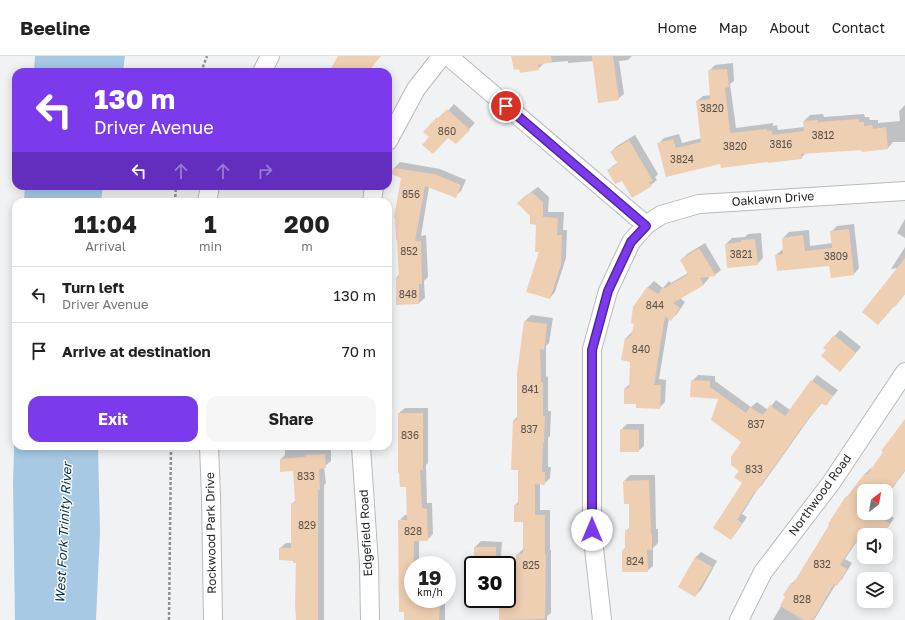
<!DOCTYPE html>
<html lang="en">
<head>
<meta charset="utf-8">
<style>
	body { margin:0; font-family:"Golos Text",sans-serif; background:#f6f6f6; color:#222; height:100vh; display:flex; flex-direction:column; font-size:15px; white-space:nowrap }
	* { box-sizing:border-box; margin:0 }
	p { font-size:13px; color:#767676 }
	.icon { flex:none; width:22px; height:22px; fill:none; stroke:currentColor; stroke-width:2; stroke-linecap:round; stroke-linejoin:round }
	.map { position:relative; flex:1; overflow:hidden }
	.details { position:absolute; left:12px; top:142px; width:380px; height:252px; display:flex; flex-direction:column; background:#fff; border-radius:12px; box-shadow:0 2px 10px #0003 }
	.details>* { flex:none }
	.banner { position:absolute; left:12px; top:12px; width:380px; height:122px; border-radius:12px; box-shadow:0 2px 10px #0003; background:#7c3aed; color:#fff; overflow:hidden }
	.needle { width:26px; rotate:31deg }
	.tools { position:absolute; left:857px; top:428px; display:grid; gap:8px }
	.tools a { display:grid; place-items:center; width:36px; height:36px; border-radius:8px; background:#fff; box-shadow:0 2px 10px #0003; font-size:20px }
	.speed { position:absolute; left:404px; top:500px; display:flex; gap:8px; font-size:20px; font-weight:700; text-align:center }
	.speed>* { display:grid; place-content:center; width:52px; height:52px; border-radius:50%; background:#fff; box-shadow:0 2px 10px #0003; line-height:1 }
	.speed small { font-size:10px; font-weight:400 }
	.speed .limit { border:2px solid #111; border-radius:6px; background:#fff; color:#111 }
	.pin { position:absolute; display:grid; place-items:center; width:34px; height:34px; color:#fff; margin:-17px; border:2px solid #fff; border-radius:50%; box-shadow:0 1px 4px #0007 }
	.me { position:absolute; width:44px; margin:-22px; rotate:0deg; stroke-linejoin:round; filter:drop-shadow(0 0 3px #0008) }
	.turn { display:flex; align-items:center; gap:14px; height:84px; padding:0 16px; font-size:18px }
	.turn .icon { width:52px; height:52px; stroke-width:2.5 }
	.turn b { display:block; font-size:28px; line-height:34px }
	.lanes { display:flex; align-items:center; height:38px; padding:0 16px; background:#0003; justify-content:center; gap:20px; direction:ltr }
	.lanes .off { opacity:.35 }
	.eta { display:flex; justify-content:space-evenly; align-items:center; height:68px; text-align:center }
	.eta b { font-size:24px; font-weight:700; line-height:28px }
	.action { display:flex; gap:8px; margin-top:auto; padding:8px 16px }
	.action a { flex:1; height:46px; border-radius:12px; background:#7c3aed; color:#fff; font-size:16px; font-weight:700; line-height:46px; text-align:center }
	.action a+a { background:#f6f6f6; color:#222 }
	ul { padding:0; list-style:none }
	li { display:flex; align-items:center; gap:12px; height:56px; padding:0 16px; border-top:1px solid #e0e0e0 }
	li div { flex:1 }
	li b { display:block; font-size:15px }
	li em { font-style:normal }
	header { display:flex; align-items:center; gap:24px; box-sizing:border-box; height:56px; padding:0 20px; background:#fff; border-bottom:1px solid #e0e0e0 }
	header strong { font-size:19px }
	nav { display:flex; gap:22px; margin-inline-start:auto; font-size:14px }
	.map>svg:first-child { display:block }
</style>
</head>
<body>
<header>
<strong>Beeline</strong>
<nav><a>Home</a><a>Map</a><a>About</a><a>Contact</a></nav>
</header>
<div class="map">
<svg width="905" height="564" viewBox="0 0 905 564">
	<rect width="100%" height="100%" fill="#f1f2f4"/>
	<!-- water -->
	<g fill="#a7c9e4">
		<path d="M35 0H125L123 16H34Z"/>
		<path d="M25 130H103L101 146H24Z"/>
		<path d="M16 324V390H98L100 476 96 564H15L13 427Z"/>
	</g>
	<!-- shadow -->
	<g fill="#0003">
		<path d="M512 0H632L628 4 619 5 624 38 618 43 594 5 568 7V5L544 7 538 13Z"/>
		<path d="M733 7 734 25 730 28 736 72 773 67V70L777 69 778 74 804 71V65L810 59 823 58 824 61 864 58 865 61H869L870 64H878V67L900 65 899 55 905 49V86H893L888 92 806 97 801 102 721 106 658 88 664 82 679 78 682 87 702 82 697 45 703 40 711 39 709 15 715 9Z"/>
		<path d="M454 48 475 67 456 87 449 80 430 81 425 76 443 57 445 58Z"/>
		<path d="M635 79 658 118 655 121 657 124 651 129 622 123 608 114 614 109 618 107 611 96 617 90Z"/>
		<path d="M400 106 440 113 466 124 461 135 455 140 429 131 421 180 426 179 428 221 424 225 425 242 419 247 397 221 399 219 402 121 392 117 394 112Z"/>
		<path d="M538 131 549 141 548 156H564L563 174H567L566 202 555 236 550 242 540 195 537 168 531 160 518 147 524 141Z"/>
		<path d="M905 163V182L897 177Z"/>
		<path d="M854 168 859 212 854 218 830 209 776 199 782 194 784 193 783 182 789 176 809 174 810 190 832 187 831 176 837 170Z"/>
		<path d="M761 177 763 202 757 208 726 188 732 182 745 181 748 178Z"/>
		<path d="M705 187 721 214 715 219 708 220 709 222 704 228 680 242 685 246 677 258 671 263 669 262 659 323 666 324 665 346 659 352 637 347 625 332 630 328 631 305 626 282 632 276H633L635 268 634 252 648 231 654 225 663 232 669 225 671 227 688 217 681 204 687 198Z"/>
		<path d="M905 191V238L878 268 898 212 891 213Z"/>
		<path d="M531 259 553 262 549 287 546 290V321L548 320V355H551L550 380 548 382V411H551L550 422 544 428H540V454H550V494H551V557L547 560V564H500V547L504 543H507V541H516L517 499 523 493 524 465 515 449 519 445V413L514 364 518 360V317L525 265Z"/>
		<path d="M840 274 861 291 845 309 824 292Z"/>
		<path d="M698 319 715 320V325L751 351 757 346 768 354 776 344 790 354 812 325 817 319 838 334 831 343 826 349 822 347 816 354 811 360 762 429 757 434 742 458 747 461 736 477 731 482 744 427 740 415 743 386 719 342 692 325Z"/>
		<path d="M405 352H428V407L426 409 427 447H432L433 478 427 484H419V507H437V509H413V543H445V564H405L399 465 405 459H408L407 430 399 357Z"/>
		<path d="M905 365V415L886 441V435H864V457H886L894 462 883 479H864V485L861 488 857 485 845 503 852 507 842 523 837 528H836L814 564H773L787 540 785 539 792 527 798 522 847 441 851 436 866 417 871 412 873 413Z"/>
		<path d="M627 368H644V390L638 395 621 374Z"/>
		<path d="M285 390H331V405L324 411 326 427 324 429V564H297V506L280 492 286 487H292V448L296 444 294 414 281 403 285 399Z"/>
		<path d="M630 419H655L656 473H658V487L653 492V510L647 515 623 494 626 491V475L630 471V447L624 425Z"/>
		<path d="M481 485 502 486 501 500 495 506H475V491Z"/>
		<path d="M701 496 717 505 701 534 695 540V502Z"/>
	</g>
	<!-- building -->
	<g fill="#efcfb2">
		<path d="M338 0H381L368 16H329Z"/>
		<path d="M511 0H551L552 6 538 9 539 14 520 17 519 13 514 14Z"/>
		<path d="M592 0H613L619 44 598 47Z"/>
		<path d="M727 13 729 31 725 32 730 77 767 73V75H772V79L804 75 803 65 818 64V66L859 63V66H864V70L872 69 873 73 886 71 888 93 862 96 861 94 801 98 802 103 768 107V106L721 112 720 108 666 121 657 87 673 83 676 92 701 86 696 45 710 43 708 14Z"/>
		<path d="M447 53 470 74 456 88 448 82 433 98 422 89 429 81 423 76 437 61 438 63Z"/>
		<path d="M629 84 653 125 649 126 652 130 632 142 622 125 615 128 607 114 618 108 610 96Z"/>
		<path d="M393 112 434 118 461 129 456 142 425 130 415 185H421L422 228H419V248L396 249V221H399L397 184H396L395 162H394L401 122 391 118Z"/>
		<path d="M531 136 543 146V161L558 162 557 179H562L561 209 550 243 526 236 539 196H535L536 169 530 168V160L517 147Z"/>
		<path d="M849 173 854 219 831 222 829 210 777 215 775 199 783 198 782 182 803 179 805 195 832 192 830 175Z"/>
		<path d="M755 183 758 209 727 212 725 188 741 186V184Z"/>
		<path d="M699 192 716 220 700 222 704 229 673 247 680 252 671 265 665 260 654 329H661L660 353 636 352V348H624V332H629L630 306 621 304 625 282H629V280H631L634 268 631 267 633 251 647 231 658 238 663 231 665 232 688 218 680 204Z"/>
		<path d="M905 202V238L895 251 894 250 878 269 862 256Z"/>
		<path d="M524 265 547 268 544 294 540 293 541 326H543V360H545L544 387H543L542 416H545V429L535 428V459H545V499H546L545 563 499 564V547H515L516 498H523V466H514V449H518V414H511L513 364H517V317Z"/>
		<path d="M834 279 856 297 840 316 821 300 826 294 823 292Z"/>
		<path d="M691 324 710 325V331L746 357 750 351 763 359 770 349 785 360 811 324 833 340 826 350 821 347 811 361 810 360 756 436 755 435 737 464 742 467 731 484 713 472 742 427 734 421 739 415 731 409V401L741 386 711 364 718 343 690 341Z"/>
		<path d="M398 357H423V414H420L422 452 427 453 428 485H414L413 547H440L439 564H404V556H399L398 464H407L406 431H400L399 417H398Z"/>
		<path d="M905 363V414L886 440V435H864V457H874L873 458 890 468 882 479H864V485L861 490 855 486 840 509 847 513 837 530 834 528 813 564H804L780 550 785 541 783 539 791 527 793 528 829 469 828 468 846 440 847 441 865 417 867 419 883 396 881 395Z"/>
		<path d="M620 373 639 374V396H620Z"/>
		<path d="M325 398 326 412 319 413 320 434H318V564H296L295 548 296 507H293V505L279 504V492H291V447H295L293 415 280 416V403L305 401V399Z"/>
		<path d="M649 424 651 478H652V494H647L648 516H622V494H625V474H629V448H624L623 425Z"/>
		<rect x="474" y="491" width="22" height="16"/>
		<path d="M695 501 712 511 695 541 678 531Z"/>
	</g>
	<g fill="none" stroke-linecap="round" stroke-linejoin="round">
		<!-- minor casing -->
		<g stroke="#b9babb" stroke-width="20">
			<g id="minor">
				<path d="M448 0 646 169"/>
				<path d="M262 16 270 0"/>
				<path d="M388 85 416 33 434 10 442 0"/>
				<path d="M207 146 210 130"/>
				<path d="M372 146 374 130"/>
				<path d="M209 390 211 440 213 564"/>
				<path d="M361 390 369 508 370 564"/>
				<path d="M602 564 592 474V293L608 235 631 186 646 169 661 159 699 148 905 135"/>
				<path d="M739 564 763 516 831 427 905 316"/>
			</g>
		</g>
		<!-- path -->
		<g stroke="#8f9091" stroke-width="2.5" stroke-dasharray="3 2" stroke-linecap="butt">
			<path d="M201 16 207 0"/>
			<path d="M175 146 176 130"/>
			<path d="M169 564 171 390"/>
		</g>
		<!-- minor -->
		<use href="#minor" stroke="#fff" stroke-width="18"/>
	</g>
	<g fill="none" stroke-linecap="round" stroke-linejoin="round">
		<!-- route casing -->
		<g stroke="#51269a" stroke-width="10">
			<path id="route" d="M506 50 646 170 631 186 608 235 592 294V474"/>
		</g>
		<!-- route -->
		<use href="#route" stroke="#7c3aed" stroke-width="7"/>
	</g>
	<g text-anchor="middle" stroke-width="3" stroke-linejoin="round" paint-order="stroke">
		<!-- number labels -->
		<g font-size="10" fill="#585049">
			<text x="712" y="56">3820</text>
			<text x="447" y="79">860</text>
			<text x="823" y="83">3812</text>
			<text x="781" y="92">3816</text>
			<text x="735" y="94">3820</text>
			<text x="682" y="107">3824</text>
			<text x="411" y="142">856</text>
			<text x="409" y="199">852</text>
			<text x="741" y="202">3821</text>
			<text x="836" y="204">3809</text>
			<text x="408" y="242">848</text>
			<text x="655" y="253">844</text>
			<text x="641" y="297">840</text>
			<text x="530" y="337">841</text>
			<text x="756" y="372">837</text>
			<text x="529" y="377">837</text>
			<text x="410" y="383">836</text>
			<text x="754" y="417">833</text>
			<text x="306" y="424">833</text>
			<text x="307" y="473">829</text>
			<text x="413" y="479">828</text>
			<text x="635" y="509">824</text>
			<text x="822" y="512">832</text>
			<text x="531" y="513">825</text>
			<text x="802" y="547">828</text>
		</g>
		<!-- street labels -->
		<g font-size="12" fill="#252626" stroke="#fff">
			<text transform="translate(773 143) rotate(-4)" y="4">Oaklawn Drive</text>
			<text transform="translate(820 439) rotate(-54)" y="4">Northwood Road</text>
			<text transform="translate(211 477) rotate(-91)" y="4">Rockwood Park Drive</text>
			<text transform="translate(366 477) rotate(-93)" y="4">Edgefield Road</text>
		</g>
		<!-- water labels -->
		<g font-size="13" font-style="italic" fill="#042f4a" stroke="#fff">
			<text transform="translate(63 477) rotate(-87)" y="5">West Fork Trinity River</text>
		</g>
	</g>
</svg>
<div class="tools">
<a><svg class="needle" viewBox="-14 -14 28 28"><path d="M0-13l5 13h-10z" fill="#e53935"/><path d="M0 13l5-13h-10z" fill="#767676"/></svg></a>
<a><svg class="icon" aria-label="sound" viewBox="0 0 24 24"><path d="M4 9h4l5-4v14l-5-4H4zM17 9q2 3 0 6"/></svg></a>
<a><svg class="icon" aria-label="layers" viewBox="0 0 24 24"><path d="M12 4l9 5-9 5-9-5zM3 14l9 5 9-5"/></svg></a>
</div>
<div class="speed"><div>19<small>km/h</small></div><div class="limit">30</div></div>
<div class="pin" style="left:506px;top:50px;background:#d93025"><svg class="icon" aria-label="arrive" viewBox="0 0 24 24"><path d="M6 21V4h12l-3 4 3 4H6"/></svg></div>
<svg class="me" style="left:592px;top:474px" viewBox="-20 -20 40 40"><circle r="19" fill="#fff"/><path d="M0-13L10 11 0 6-10 11z" fill="#7c3aed"/></svg>
<div class="banner">
<div class="turn"><svg class="icon" aria-label="left" viewBox="0 0 24 24"><path d="M17 20v-9H6M10 6l-5 5 5 5"/></svg><div><b>130 m</b>Driver Avenue</div></div>
<div class="lanes"><svg class="icon" aria-label="left" viewBox="0 0 24 24"><path d="M17 20v-9H6M10 6l-5 5 5 5"/></svg><svg class="icon off" aria-label="ahead" viewBox="0 0 24 24"><path d="M12 20V5M6 11l6-6 6 6"/></svg><svg class="icon off" aria-label="ahead" viewBox="0 0 24 24"><path d="M12 20V5M6 11l6-6 6 6"/></svg><svg class="icon off" aria-label="right" viewBox="0 0 24 24"><path d="M7 20v-9h11M14 6l5 5-5 5"/></svg></div>
</div>
<section class="details">
<div class="eta">
<div><b>11:04</b><p>Arrival</p></div>
<div><b>1</b><p>min</p></div>
<div><b>200</b><p>m</p></div>
</div>
<ul>
<li><svg class="icon" aria-label="left" viewBox="0 0 24 24"><path d="M17 20v-9H6M10 6l-5 5 5 5"/></svg><div><b>Turn left</b><p>Driver Avenue</p></div><em>130 m</em></li>
<li><svg class="icon" aria-label="arrive" viewBox="0 0 24 24"><path d="M6 21V4h12l-3 4 3 4H6"/></svg><div><b>Arrive at destination</b></div><em>70 m</em></li>
</ul>
<div class="action"><a>Exit</a><a>Share</a></div>
</section>
</div>
</body>
</html>
